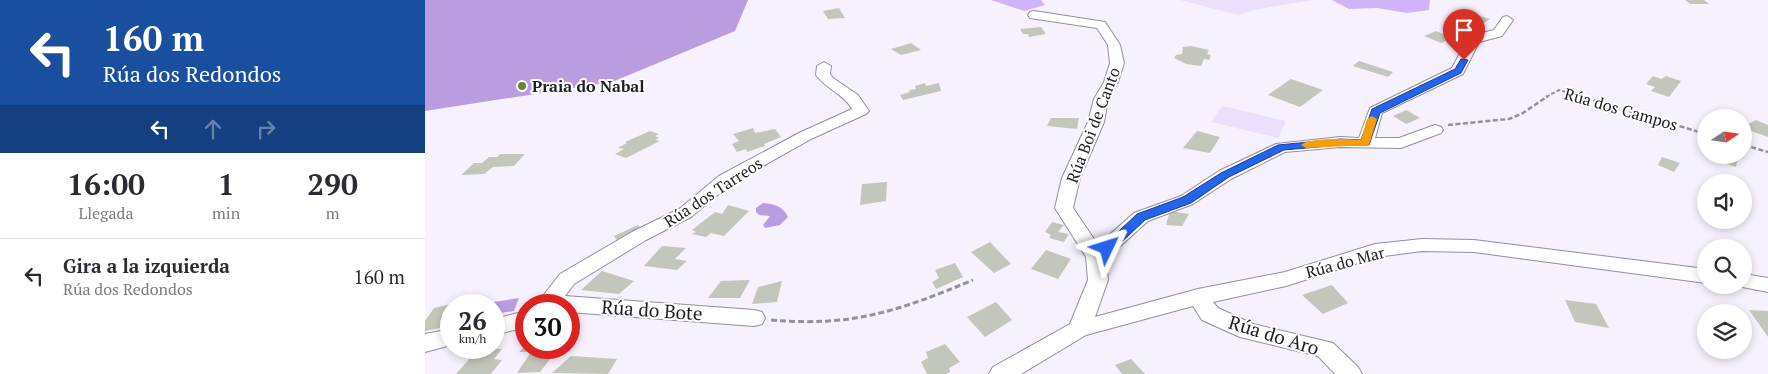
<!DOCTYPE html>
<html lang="es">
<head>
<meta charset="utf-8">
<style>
	body { margin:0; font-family:"PT Serif",serif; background:#f2f2f3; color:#2b2b33; height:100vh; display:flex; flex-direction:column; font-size:19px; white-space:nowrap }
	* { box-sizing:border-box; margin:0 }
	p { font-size:16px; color:#7c7c81 }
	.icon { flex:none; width:28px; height:28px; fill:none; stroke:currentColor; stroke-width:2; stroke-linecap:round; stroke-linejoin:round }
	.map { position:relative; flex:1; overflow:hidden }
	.details { display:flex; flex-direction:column; background:#fff; width:425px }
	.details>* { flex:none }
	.hud { background:#1a4fa0; color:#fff; overflow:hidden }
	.needle { width:32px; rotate:77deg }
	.controls { position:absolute; left:1272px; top:109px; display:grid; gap:10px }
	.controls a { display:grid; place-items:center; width:55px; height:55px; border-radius:50%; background:#fff; box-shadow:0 2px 8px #0003; font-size:25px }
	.speed { position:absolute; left:15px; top:294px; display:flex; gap:10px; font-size:25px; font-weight:700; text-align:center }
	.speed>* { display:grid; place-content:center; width:65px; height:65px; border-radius:50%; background:#fff; box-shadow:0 2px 8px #0003; line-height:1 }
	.speed small { font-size:12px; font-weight:400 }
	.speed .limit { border:8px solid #d22; background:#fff; color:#111 }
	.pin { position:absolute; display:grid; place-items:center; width:42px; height:42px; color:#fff; margin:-51px -21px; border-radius:50% 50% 50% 0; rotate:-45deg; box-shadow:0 0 5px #0007 }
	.pin .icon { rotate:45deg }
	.me { position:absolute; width:55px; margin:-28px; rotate:49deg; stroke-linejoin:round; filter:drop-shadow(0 0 4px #0008) }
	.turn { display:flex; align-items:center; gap:18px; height:105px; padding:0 20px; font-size:22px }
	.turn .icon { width:65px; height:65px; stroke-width:2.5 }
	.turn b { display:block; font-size:35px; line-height:42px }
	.lanes { display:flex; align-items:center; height:48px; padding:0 20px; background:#0003; justify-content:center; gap:25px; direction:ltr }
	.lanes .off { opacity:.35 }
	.eta { display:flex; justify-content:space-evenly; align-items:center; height:85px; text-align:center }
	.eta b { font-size:30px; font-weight:700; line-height:35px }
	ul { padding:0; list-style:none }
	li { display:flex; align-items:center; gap:15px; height:75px; padding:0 20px; border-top:1px solid #e1e1e2 }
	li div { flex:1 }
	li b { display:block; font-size:19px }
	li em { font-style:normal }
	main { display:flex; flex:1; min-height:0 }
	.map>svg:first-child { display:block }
</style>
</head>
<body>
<main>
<section class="details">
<div class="hud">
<div class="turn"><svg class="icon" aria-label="left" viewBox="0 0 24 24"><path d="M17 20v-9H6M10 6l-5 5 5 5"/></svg><div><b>160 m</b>Rúa dos Redondos</div></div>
<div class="lanes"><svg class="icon" aria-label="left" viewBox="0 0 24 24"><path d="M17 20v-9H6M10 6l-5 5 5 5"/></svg><svg class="icon off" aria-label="ahead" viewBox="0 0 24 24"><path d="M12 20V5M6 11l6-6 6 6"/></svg><svg class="icon off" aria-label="right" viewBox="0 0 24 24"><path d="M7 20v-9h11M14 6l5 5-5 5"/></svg></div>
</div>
<div class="eta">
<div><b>16:00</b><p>Llegada</p></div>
<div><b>1</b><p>min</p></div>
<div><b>290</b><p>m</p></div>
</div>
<ul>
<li><svg class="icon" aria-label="left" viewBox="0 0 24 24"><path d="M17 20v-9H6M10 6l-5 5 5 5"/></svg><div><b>Gira a la izquierda</b><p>Rúa dos Redondos</p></div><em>160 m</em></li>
</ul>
</section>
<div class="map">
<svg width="1343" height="374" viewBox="0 0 1343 374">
	<rect width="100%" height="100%" fill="#f6f1fd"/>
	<!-- green -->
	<g fill="#ecdffe">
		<path d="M755 0H888L828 10 813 15Z"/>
		<path d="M797 106 861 121 853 138 786 122Z"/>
	</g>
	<!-- forest -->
	<g fill="#d0b3f8">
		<path d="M566 0H616L620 5 599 11Z"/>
		<path d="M907 0H1005L1004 10 982 13 952 8 924 9Z"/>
	</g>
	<!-- water -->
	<g fill="#ba9ce0">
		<path d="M0 0H323L310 31 187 82 0 111Z"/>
		<path d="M338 203C349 204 358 206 363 217L355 225 340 228 338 225 345 216 334 215 331 212V208Z"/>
		<path d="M94 298 89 311 69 314V302Z"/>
	</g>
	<!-- building -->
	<g fill="#c3c6bb">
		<path d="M1260 0H1279L1284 4H1265Z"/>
		<path d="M414 8 420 18 403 19 398 11Z"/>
		<path d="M1043 12 1065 19 1059 23 1033 16Z"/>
		<path d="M616 27 621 34 604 37 603 34H598L595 29Z"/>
		<path d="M1011 31 1027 38 1016 43 999 36Z"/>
		<path d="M486 43 496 50 476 55 466 49Z"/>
		<path d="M766 46 784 50 782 54 786 55 784 60 779 59 776 66 761 64 749 58 751 55 757 54 758 47Z"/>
		<path d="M934 61 968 72 963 77 928 66Z"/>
		<path d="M1228 76 1236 79 1241 76 1256 81 1244 97 1226 91 1230 87 1221 84Z"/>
		<path d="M866 79 898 90 875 107 843 95Z"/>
		<path d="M500 83 501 86 514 83 516 91 478 100 475 95 485 92 484 90 491 89 490 86Z"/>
		<path d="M981 110 995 118 981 124 968 116Z"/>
		<path d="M626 118H654L652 129 622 126Z"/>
		<path d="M1331 120 1343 125V137L1323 130 1326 129 1319 126Z"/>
		<path d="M328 128 330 133 350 129 356 137 339 144 340 146 322 152 321 149 312 152 307 144 314 141 308 134Z"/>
		<path d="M225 131 234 134 230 136 234 138 230 140 235 141 201 158 190 154 199 149 193 148 202 143 200 142Z"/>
		<path d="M772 131 795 137 785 153 758 148Z"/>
		<path d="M75 154H100L89 166 68 167 59 174 36 175 49 163H57L64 157H72Z"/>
		<path d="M1293 155 1313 157 1311 167 1293 161Z"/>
		<path d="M1237 157 1255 163 1249 172 1233 165Z"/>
		<path d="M462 182 461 201 435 205 437 184Z"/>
		<path d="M303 205 324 211 299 236 286 233 281 237 267 234 271 232 267 230 290 212 297 214Z"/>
		<path d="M745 211 764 214 757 226 741 225Z"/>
		<path d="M627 222 639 225 633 232 644 234 639 242 624 238 626 235 620 232Z"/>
		<path d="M213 225 218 230 194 244 189 236Z"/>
		<path d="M565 242 586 264 569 273 546 252Z"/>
		<path d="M237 246 261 248 250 259 262 261 252 270 219 266Z"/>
		<path d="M621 250 646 259 633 279 606 269Z"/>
		<path d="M530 263 538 277 511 289 507 282 514 278 510 270Z"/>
		<path d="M177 271 209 281 194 294 156 290Z"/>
		<path d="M325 280 315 298H283L296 281Z"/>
		<path d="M357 281 352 302 327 304 333 287Z"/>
		<path d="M907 285 923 303 898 314 877 295Z"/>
		<path d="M54 298 57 300 54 305H28Z"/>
		<path d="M1140 300 1171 304 1184 328 1150 322Z"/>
		<path d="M571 302 587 320 560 337 542 317Z"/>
		<path d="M26 304V326L0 331V321L9 308Z"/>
		<path d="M1324 310 1343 311V337Z"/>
		<path d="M520 344 535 362 524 368 525 372 521 374H502L496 362 503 358 501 352Z"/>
		<path d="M101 345V348H134L115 372 92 373 106 352H94Z"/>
		<path d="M54 348 77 349 69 359 77 360 66 374H31Z"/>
		<path d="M146 356 192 359 183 374 127 373Z"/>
		<path d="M706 359 720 374H697L690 365Z"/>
	</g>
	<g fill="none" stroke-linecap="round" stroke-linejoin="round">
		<!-- street casing -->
		<g stroke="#938f9a" stroke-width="2">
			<g id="street">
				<path d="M609 11 680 22 695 45 699 63 693 82 683 99 679 122 655 178 648 208 673 245 709 213 756 196 794 171 851 144 915 137 934 138 945 108 1027 68 1044 36 1069 30 1078 17 1082 16 1088 20 1077 36 1054 42 1038 74 957 113 950 138H974L1010 125 1016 127 1018 130 1016 133 976 148 915 147 860 152 806 179 768 204 723 221 681 259 683 280 670 317 773 289 860 272 950 244 997 239 1049 240 1281 269V283L1049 252 997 251 952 257 861 286 788 302 793 308 828 324 908 343 933 367 937 374H910L893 356 815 337 777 320 768 306 661 335 596 374H564L568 367 645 324 663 280 661 257 630 208 637 178 663 122 669 99 679 82 685 63 683 45 672 28 605 18 603 15 605 12Z"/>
				<path d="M399 62 406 66 405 74 408 78 433 95 444 111 441 114 386 139 306 184 266 217 221 240 149 284 140 296 329 310 337 312 340 318 337 324 329 326 144 312V305H111L135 274 207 232 254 209 294 176 374 133 427 109C419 94 401 89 391 75L392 66Z"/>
				<path d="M1319 274 1343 278V292L1312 286 1319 285Z"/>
				<path d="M101 311V327L69 335V319Z"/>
				<path d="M26 329V345L0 352V334Z"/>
			</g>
		</g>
		<!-- path-far2 -->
		<path stroke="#949199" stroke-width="2" stroke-dasharray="4 2" stroke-linecap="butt" d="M1121 97 1134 90 1158 97"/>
		<!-- path-far1 -->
		<g stroke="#949199" stroke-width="2.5" stroke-dasharray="5 2.5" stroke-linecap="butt">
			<path d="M1154 96 1281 134"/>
			<path d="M1023 125 1084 119 1098 113 1123 96"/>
			<path d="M1319 145 1343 152"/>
		</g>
		<!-- path -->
		<path stroke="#949199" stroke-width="3" stroke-dasharray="6 3" stroke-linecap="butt" d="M346 320C428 327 473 311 548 280"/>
		<!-- street -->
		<use href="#street" fill="#fff" fill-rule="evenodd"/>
	</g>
	<!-- route -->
	<path fill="#2563eb" stroke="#184099" d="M1036 59 1043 60 1036 73 955 113 944 145H915L859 150 804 177 766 203 720 220 687 251H678L676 248 712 214 758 197 796 173 853 145 915 139 936 140 947 109 1030 69Z"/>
	<!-- slow -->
	<path fill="#f59e0b" d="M947 116 952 119 944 145 881 148 876 145C885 137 923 139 936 140L942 119Z"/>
	<!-- markers -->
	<circle fill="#6f802e" stroke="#fff" stroke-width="2" cx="97" cy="86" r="5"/>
	<g text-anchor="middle" stroke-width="4" stroke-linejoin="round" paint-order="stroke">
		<!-- poi labels -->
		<g font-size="16" font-weight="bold" fill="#1f1d21" stroke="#fff" text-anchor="start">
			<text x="107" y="92">Praia do Nabal</text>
		</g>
		<!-- street labels -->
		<g font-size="16" fill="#1f1d21" stroke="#fff">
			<text transform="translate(1196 109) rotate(16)" y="6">Rúa dos Campos</text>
			<text transform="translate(668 125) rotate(-69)" y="6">Rúa Boi de Canto</text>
			<text transform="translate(288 192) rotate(-33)" y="6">Rúa dos Tarreos</text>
			<text transform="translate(920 262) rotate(-15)" y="6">Rúa do Mar</text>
		</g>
		<!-- near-street labels -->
		<g font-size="19" fill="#1f1d21" stroke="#fff">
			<text transform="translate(227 310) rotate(4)" y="7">Rúa do Bote</text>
			<text transform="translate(849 335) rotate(17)" y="7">Rúa do Aro</text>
		</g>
	</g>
</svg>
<div class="controls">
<a><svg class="needle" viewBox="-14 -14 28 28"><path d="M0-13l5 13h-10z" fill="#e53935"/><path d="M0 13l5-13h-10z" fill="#7c7c81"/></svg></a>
<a><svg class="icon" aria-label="sound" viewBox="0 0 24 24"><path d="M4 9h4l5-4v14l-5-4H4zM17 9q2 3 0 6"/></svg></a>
<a><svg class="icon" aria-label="search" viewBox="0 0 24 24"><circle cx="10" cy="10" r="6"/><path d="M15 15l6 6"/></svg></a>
<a><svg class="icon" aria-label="layers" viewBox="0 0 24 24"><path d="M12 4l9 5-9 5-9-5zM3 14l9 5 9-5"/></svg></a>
</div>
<div class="speed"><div>26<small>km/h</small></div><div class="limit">30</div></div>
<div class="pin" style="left:1039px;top:60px;background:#d93025"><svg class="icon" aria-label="arrive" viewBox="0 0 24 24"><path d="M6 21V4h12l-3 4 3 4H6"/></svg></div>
<svg class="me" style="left:682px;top:248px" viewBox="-20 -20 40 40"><path d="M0-17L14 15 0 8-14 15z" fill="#2563eb" stroke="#fff" stroke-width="4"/></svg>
</div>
</main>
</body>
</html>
